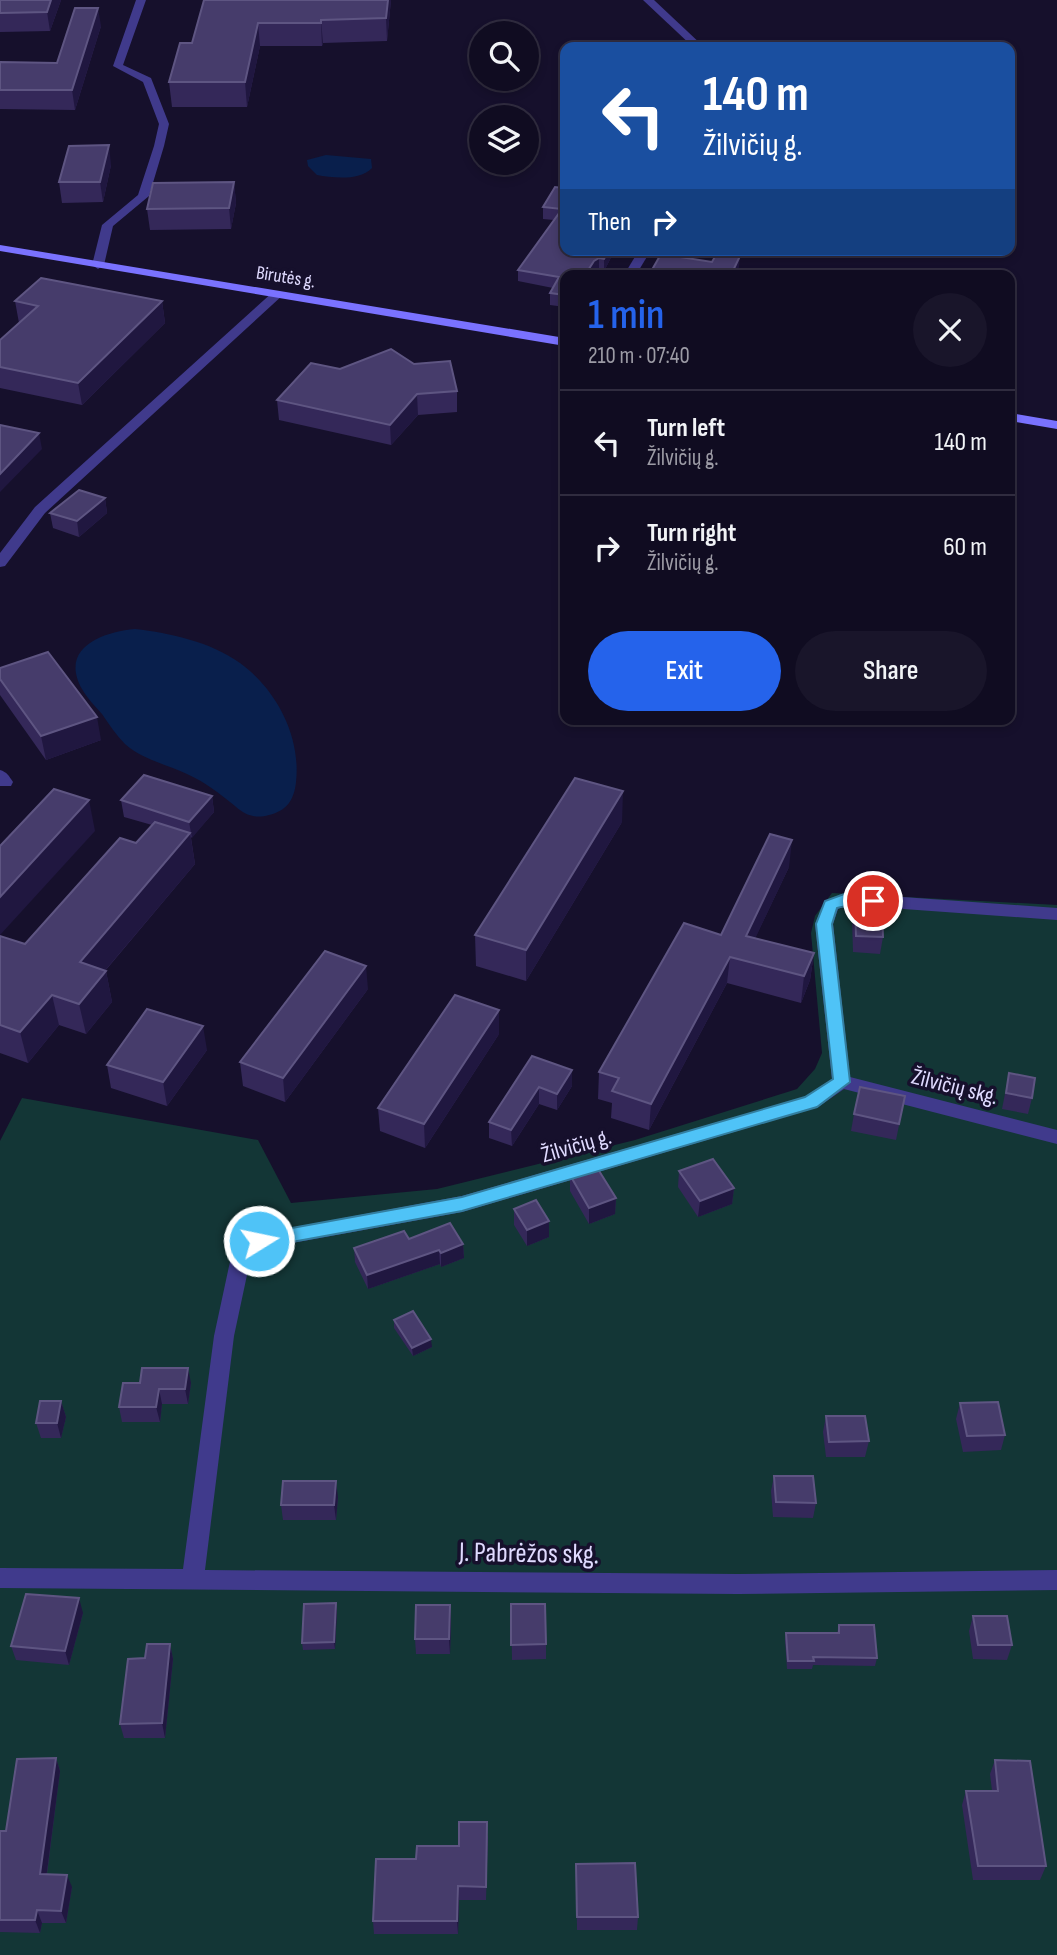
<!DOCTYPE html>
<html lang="en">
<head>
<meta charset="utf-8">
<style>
	body { margin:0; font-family:"Sofia Sans Condensed",sans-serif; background:#19152a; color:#f1f3f6; height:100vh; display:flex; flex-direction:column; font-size:26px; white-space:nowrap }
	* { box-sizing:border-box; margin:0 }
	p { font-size:23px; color:#9c9ba5 }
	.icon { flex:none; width:38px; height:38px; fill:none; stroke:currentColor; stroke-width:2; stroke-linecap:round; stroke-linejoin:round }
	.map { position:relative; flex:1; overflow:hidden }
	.panel { position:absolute; left:560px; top:270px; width:455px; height:455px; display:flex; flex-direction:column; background:#100c21; border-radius:14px; box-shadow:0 4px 10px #0003,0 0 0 2px #302c3f }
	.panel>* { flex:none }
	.banner { position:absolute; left:560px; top:42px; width:455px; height:214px; border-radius:14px; box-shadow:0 4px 10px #0003,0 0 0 2px #302c3f; background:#1a4fa0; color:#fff; overflow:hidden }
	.tools { position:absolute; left:469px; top:21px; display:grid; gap:14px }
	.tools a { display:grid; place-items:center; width:70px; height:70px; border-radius:50%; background:#100c21; box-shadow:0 4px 10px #0003,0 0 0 2px #302c3f; font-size:35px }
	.pin { position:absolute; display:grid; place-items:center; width:60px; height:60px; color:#fff; margin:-30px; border:4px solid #fff; border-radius:50%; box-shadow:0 2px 7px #0007 }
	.me { position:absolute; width:77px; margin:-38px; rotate:80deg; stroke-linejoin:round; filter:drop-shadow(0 0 5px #0008) }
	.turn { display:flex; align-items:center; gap:24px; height:147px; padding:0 28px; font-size:32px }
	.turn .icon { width:91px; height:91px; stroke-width:2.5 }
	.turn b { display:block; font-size:49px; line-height:60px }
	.then { display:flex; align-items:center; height:66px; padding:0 28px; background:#0003; gap:14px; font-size:26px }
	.round { display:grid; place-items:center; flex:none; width:74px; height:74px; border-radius:37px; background:#19152a }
	.summary { display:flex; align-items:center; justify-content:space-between; height:119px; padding:0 28px }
	h1 { font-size:42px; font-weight:600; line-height:52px; color:#2563eb }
	.action { display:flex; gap:14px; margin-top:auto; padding:14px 28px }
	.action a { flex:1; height:80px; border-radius:42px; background:#2563eb; color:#fff; font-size:28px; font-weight:600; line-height:80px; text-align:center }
	.action a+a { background:#19152a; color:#f1f3f6 }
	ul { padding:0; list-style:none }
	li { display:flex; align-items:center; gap:21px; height:105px; padding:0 28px; border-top:2px solid #302c3f }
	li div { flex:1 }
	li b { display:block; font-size:26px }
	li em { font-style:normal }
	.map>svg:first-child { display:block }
</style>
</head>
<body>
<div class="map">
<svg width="1057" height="1955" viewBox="0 0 1057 1955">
	<rect width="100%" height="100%" fill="#16102c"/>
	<!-- green -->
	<path fill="#133636" d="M832 893 1057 905V1955H0V1141L22 1098 258 1140 291 1203 437 1189 635 1140 797 1089 815 1069 822 1053 811 933 815 916Z"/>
	<!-- water -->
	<g fill="#091f4c">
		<path d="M326 155 371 159 372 168C360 181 333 178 317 175L308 166 307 160Z"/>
		<path d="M135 629C170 633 211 642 240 663 277 690 301 737 296 782 294 801 286 811 269 815 255 819 245 815 235 806 219 793 205 782 187 774 166 764 141 759 125 744 116 735 109 724 102 714 95 706 87 698 82 689 59 648 102 632 135 629Z"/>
	</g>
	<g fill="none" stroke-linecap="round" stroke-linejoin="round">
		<!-- minor -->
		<g fill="#403a8c" fill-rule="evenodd">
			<path d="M136 0H146L123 65 151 78 169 124 164 146 149 196 113 226 104 265 98 269 92 265 102 225 138 195 154 146 159 124 143 82 113 66Z"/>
			<path d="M643 0H654L704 47H693Z"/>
			<path d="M639 250H651L636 275H624Z"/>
			<path d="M274 291 284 294 45 513 5 566 0 567V553L35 507Z"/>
			<path d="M0 770C7 772 9 776 13 782L11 786H0Z"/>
			<path d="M847 893 1057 908V920L848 905 838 909 833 924 850 1077 1057 1130V1144L844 1089 818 1107 462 1212 265 1248 250 1261 234 1336 205 1570 738 1574 1057 1570V1590L738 1594 0 1588V1568L183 1569 214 1336 231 1257 252 1235 462 1196 805 1097 832 1079 815 924 825 901Z"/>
		</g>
		<!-- secondary -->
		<g fill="#7a72ff" fill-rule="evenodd">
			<path d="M0 245 565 338V346L0 251Z"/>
			<path d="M1010 413 1057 421V429L1010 421Z"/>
		</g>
	</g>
	<!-- wall -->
	<g fill="#342859">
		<path d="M0 0H61L50 31 0 32Z"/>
		<path d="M204 0H391L387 41 323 43 322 46H260L247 107H172L169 82 192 43Z"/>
		<path d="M101 26 75 110 0 109V62L57 63Z"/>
		<path d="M111 165 103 202 62 203 59 182Z"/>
		<path d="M234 182 236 203 231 229 150 230 147 209Z"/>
		<path d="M555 187 615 250 604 271 599 270 593 272 592 275H565V307L550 305V293L553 288 518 281V270L554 220 543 219V207Z"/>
		<path d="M15 301H162L165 323 82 405 0 388V340L20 323H19Z"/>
		<path d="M457 391V412L418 415 391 445 279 420 277 400Z"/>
		<path d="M105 498 107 513 79 537 53 528 50 513Z"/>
		<path d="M0 668 101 740 46 760 0 695Z"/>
		<path d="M212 796 214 812 191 838 195 864 105 971H106L112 1002 86 1034 59 1025 28 1063 0 1053V936L25 944 136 843 152 825 124 817 121 800Z"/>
		<path d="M622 822 526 981 476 966 475 935Z"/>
		<path d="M789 867 755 938 814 953 810 980 801 1003 727 983 649 1130 611 1118 612 1103 598 1099 599 1072 721 935Z"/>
		<path d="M855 904 883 937 880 954 853 952 852 920Z"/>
		<path d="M368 989 285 1102 243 1086 240 1062Z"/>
		<path d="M499 1034 425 1148 380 1131 378 1108Z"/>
		<path d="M207 1050 167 1106 111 1088 107 1065Z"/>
		<path d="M532 1056 572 1086 557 1110 539 1104 512 1146 489 1138V1122Z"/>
		<path d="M1009 1073 1032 1098 1028 1114 1002 1109Z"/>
		<path d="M905 1096 896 1140 851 1131 854 1114Z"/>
		<path d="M679 1171 734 1188 732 1204 698 1217 678 1187Z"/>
		<path d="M570 1175 616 1198 615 1214 589 1224 570 1191Z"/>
		<path d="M514 1209 549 1221V1237L527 1246 514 1225Z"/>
		<path d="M409 1239 463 1244 464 1258 441 1267 440 1264 368 1289 355 1262 354 1248Z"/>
		<path d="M394 1320 432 1347 413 1356 394 1328Z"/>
		<path d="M123 1383H191L188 1404H162L160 1422H122L119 1407Z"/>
		<path d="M61 1401 66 1417 61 1438H41L36 1423Z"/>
		<path d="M960 1403 1005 1435 1001 1450 963 1452 956 1419Z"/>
		<path d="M826 1416 869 1441 865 1457H826L823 1432Z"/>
		<path d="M774 1476 816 1503 813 1518 773 1517 771 1491Z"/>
		<path d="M338 1497 336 1520H283L281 1505Z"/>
		<path d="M336 1603 337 1611 335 1649 303 1650 302 1643Z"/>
		<path d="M511 1604 546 1644V1659L512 1660Z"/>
		<path d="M83 1613 69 1665 16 1660 11 1646Z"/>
		<path d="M973 1616 1012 1645 1007 1660 973 1659 969 1631Z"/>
		<path d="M451 1619 450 1654H416L415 1639Z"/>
		<path d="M839 1625 877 1658 875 1666 813 1665 812 1669H787L785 1640 786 1633H837Z"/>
		<path d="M170 1644 173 1659 165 1738H124L120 1724 145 1658Z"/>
		<path d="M56 1758 60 1771 47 1874 72 1887 66 1923H42L40 1933 0 1932V1831H6Z"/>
		<path d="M995 1760 1046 1866 1040 1880H973L962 1805 966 1791H992L990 1774Z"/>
		<path d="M488 1836 486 1900H459L458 1934H374L373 1921 416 1859Z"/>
		<path d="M576 1864 638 1917 637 1930H577Z"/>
	</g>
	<!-- shaded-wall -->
	<g fill="#201740">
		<path d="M51 0H61L50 31 47 12Z"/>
		<path d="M388 0H391L387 41 386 18Z"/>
		<path d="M98 8 101 26 75 110 72 90Z"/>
		<path d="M321 20 323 43 322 46 321 23Z"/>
		<path d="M258 23 260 46 247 107 245 82Z"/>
		<path d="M109 145 111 165 103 202 100 182Z"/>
		<path d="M234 182 236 203 231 229 229 208Z"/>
		<path d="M609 250H615L604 271V259Z"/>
		<path d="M740 256 739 267 736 275H731Z"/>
		<path d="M599 258V270L593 272 592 275H585L594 261Z"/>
		<path d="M162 301 165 323 82 405 78 383Z"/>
		<path d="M417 394 418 415 391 445 390 425Z"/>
		<path d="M39 433 42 449 0 492V474Z"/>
		<path d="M105 498 107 513 79 537 77 521Z"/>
		<path d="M97 717 101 740 46 760 41 736Z"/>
		<path d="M623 791 622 822 526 981V950Z"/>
		<path d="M212 796 214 812 192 838 189 822Z"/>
		<path d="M89 800 95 831 0 935V897Z"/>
		<path d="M190 833 195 864 86 993 80 962Z"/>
		<path d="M792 840 789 867 744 962 746 936Z"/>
		<path d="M814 953 810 980 801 1003 804 976Z"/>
		<path d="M730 957 727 983 649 1130 651 1104Z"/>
		<path d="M366 966 368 989 285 1102 283 1078Z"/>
		<path d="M106 971 112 1002 86 1034 79 1004Z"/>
		<path d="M52 995 59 1025 28 1063 20 1032Z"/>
		<path d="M499 1010V1034L425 1148 424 1124Z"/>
		<path d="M203 1026 207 1050 167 1106 163 1082Z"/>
		<path d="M572 1070V1086L557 1110V1094Z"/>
		<path d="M539 1087V1104L512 1146 511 1130Z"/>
		<path d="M734 1188 732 1204 698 1217 700 1201Z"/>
		<path d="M616 1198 615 1214 589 1224V1208Z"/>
		<path d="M549 1221V1237L527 1246V1230Z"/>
		<path d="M463 1244 464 1258 441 1267V1253Z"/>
		<path d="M439 1250 440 1264 368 1289 367 1275Z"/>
		<path d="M431 1339 432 1347 413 1356 412 1348Z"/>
		<path d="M188 1368 191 1383 188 1404 185 1389Z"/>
		<path d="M159 1389 162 1404 160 1422 156 1407Z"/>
		<path d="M61 1401 66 1417 61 1438 57 1423Z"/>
		<path d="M336 1481 338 1497 336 1520 334 1505Z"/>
		<path d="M79 1598 83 1613 69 1665 65 1651Z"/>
		<path d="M336 1603 337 1611 335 1649 334 1642Z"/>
		<path d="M450 1605 451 1619 450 1654 449 1639Z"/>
		<path d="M170 1644 173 1659 165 1738 162 1723Z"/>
		<path d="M56 1758 60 1771 45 1887 40 1874Z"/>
		<path d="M67 1875 72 1887 66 1923 61 1911Z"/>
		<path d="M458 1886 459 1900 458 1934 457 1921Z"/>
		<path d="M37 1910 42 1923 40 1933 35 1920Z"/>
	</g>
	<!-- building -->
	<g fill="#463c6b" stroke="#5e5582" stroke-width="2">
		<path d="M0 0H51L47 12 0 13Z"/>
		<path d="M204 0H388L386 18 321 20V23H258L245 82H169L180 43H192Z"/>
		<path d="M75 8H98L72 90H0V62L57 63Z"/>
		<path d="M109 145 100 182H59L69 146Z"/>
		<path d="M234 182 229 208 147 209 153 183Z"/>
		<path d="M565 185V250H609L604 259 599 258 594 261 585 275H565V295L550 293 559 277 518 270 562 209 543 207 555 187 563 188Z"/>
		<path d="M717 253 740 256 731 275H649L661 254 712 262Z"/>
		<path d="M41 278 162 301 78 383 0 367V340L38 306 15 301Z"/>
		<path d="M391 349 414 364 450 361 457 391 417 394 390 425 277 400 311 363 340 369Z"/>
		<path d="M0 425 39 433 0 474Z"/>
		<path d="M79 490 105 498 77 521 50 513Z"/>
		<path d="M48 652 97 717 41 736 0 679V668Z"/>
		<path d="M144 775 212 796 189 822 121 800Z"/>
		<path d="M575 778 623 791 526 950 475 935Z"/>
		<path d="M54 789 89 800 0 897V846Z"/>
		<path d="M155 822 190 833 80 962 106 971 79 1004 52 995 20 1032 0 1025V936L25 944 120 838 136 843Z"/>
		<path d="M770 834 792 840 746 936 814 953 804 976 730 957 651 1104 612 1091 619 1078 599 1072 684 923 721 935Z"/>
		<path d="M855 904 882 906 883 937 856 936Z"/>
		<path d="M325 951 366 966 283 1078 240 1062Z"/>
		<path d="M455 995 499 1010 424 1124 378 1108Z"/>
		<path d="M147 1009 203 1026 163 1082 107 1065Z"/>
		<path d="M532 1056 572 1070 557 1094 539 1087 511 1130 489 1122Z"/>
		<path d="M1009 1073 1035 1078 1032 1098 1006 1093Z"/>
		<path d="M860 1087 905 1096 899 1124 854 1114Z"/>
		<path d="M713 1159 734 1188 700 1201 679 1171Z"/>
		<path d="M596 1166 616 1198 589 1208 570 1175Z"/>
		<path d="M536 1200 549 1221 527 1230 514 1209Z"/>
		<path d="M450 1223 463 1244 441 1253 439 1250 367 1275 354 1248 404 1231 409 1239Z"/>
		<path d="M413 1311 431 1339 412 1348 394 1320Z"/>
		<path d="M142 1368H188L185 1389H159L156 1407H119L123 1383H140Z"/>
		<path d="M40 1401H61L57 1423H36Z"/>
		<path d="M998 1402 1005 1435 967 1436 960 1403Z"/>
		<path d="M826 1416H865L869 1441 829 1442Z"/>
		<path d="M774 1476H813L816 1503 776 1502Z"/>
		<path d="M283 1481H336L334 1505H281Z"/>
		<path d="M26 1594 79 1598 65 1651 11 1646Z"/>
		<path d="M336 1603 334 1642 302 1643 304 1604Z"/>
		<path d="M511 1604H545L546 1644 511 1645Z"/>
		<path d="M416 1605H450L449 1639H415Z"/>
		<path d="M973 1616H1007L1012 1645H978Z"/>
		<path d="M839 1625H874L877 1658 813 1657 814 1661H788L786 1633H839Z"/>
		<path d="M147 1644H170L162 1723 120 1724 128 1659 145 1658Z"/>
		<path d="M56 1758 40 1874 67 1875 61 1911 37 1910 35 1920H0V1831H6L17 1759Z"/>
		<path d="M995 1760 1030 1761 1046 1866H978L966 1791H998Z"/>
		<path d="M459 1822H487L486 1887 458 1886 457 1921H373L376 1859H416L417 1846H459Z"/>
		<path d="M635 1863 638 1917H577L576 1864Z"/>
	</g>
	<!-- route -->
	<path fill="#4fc3f7" stroke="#337fa1" stroke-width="2" d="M847 893 873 895 881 901C871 910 851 903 837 908L832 924 850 1082 817 1107 462 1211 259 1248 253 1246 250 1241 253 1236 259 1234 462 1197 805 1097 833 1079 816 924 825 901Z"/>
	<g text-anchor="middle" stroke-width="7" stroke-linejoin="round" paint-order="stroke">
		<!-- far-street labels -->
		<g font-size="19" fill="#e0dbff" stroke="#16102c">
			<text transform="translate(286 276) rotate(9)" y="7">Birutės g.</text>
		</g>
		<!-- street labels -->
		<g font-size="23" fill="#e0dbff" stroke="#16102c">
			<text transform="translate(955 1086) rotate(14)" y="8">Žilvičių skg.</text>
			<text transform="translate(576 1145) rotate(-16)" y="8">Žilvičių g.</text>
		</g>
		<!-- near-street labels -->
		<g font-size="28" fill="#e0dbff" stroke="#16102c">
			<text transform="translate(529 1552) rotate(1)" y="10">J. Pabrėžos skg.</text>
		</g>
	</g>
</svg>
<div class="tools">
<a><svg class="icon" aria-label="search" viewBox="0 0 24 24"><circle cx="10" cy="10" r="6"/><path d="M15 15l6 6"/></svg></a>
<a><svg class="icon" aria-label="layers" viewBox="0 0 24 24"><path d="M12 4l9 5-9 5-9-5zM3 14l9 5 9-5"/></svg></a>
</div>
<div class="pin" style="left:873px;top:901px;background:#d93025"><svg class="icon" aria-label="arrive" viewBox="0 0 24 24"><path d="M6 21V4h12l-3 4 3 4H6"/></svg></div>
<svg class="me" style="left:259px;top:1241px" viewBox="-20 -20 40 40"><circle r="17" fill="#4fc3f7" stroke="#fff" stroke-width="3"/><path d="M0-11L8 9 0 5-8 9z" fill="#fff"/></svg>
<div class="banner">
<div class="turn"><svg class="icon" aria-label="left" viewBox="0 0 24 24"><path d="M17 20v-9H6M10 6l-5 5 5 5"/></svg><div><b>140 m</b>Žilvičių g.</div></div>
<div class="then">Then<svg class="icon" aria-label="right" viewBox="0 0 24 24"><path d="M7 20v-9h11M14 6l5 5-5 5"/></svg></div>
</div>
<section class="panel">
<div class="summary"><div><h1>1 min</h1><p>210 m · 07:40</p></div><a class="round"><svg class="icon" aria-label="close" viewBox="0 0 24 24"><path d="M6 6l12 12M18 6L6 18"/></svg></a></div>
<ul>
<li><svg class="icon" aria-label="left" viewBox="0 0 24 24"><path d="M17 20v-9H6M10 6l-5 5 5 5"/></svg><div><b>Turn left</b><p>Žilvičių g.</p></div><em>140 m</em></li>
<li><svg class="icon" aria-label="right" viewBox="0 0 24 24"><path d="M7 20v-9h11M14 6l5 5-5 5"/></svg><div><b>Turn right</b><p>Žilvičių g.</p></div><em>60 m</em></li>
</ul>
<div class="action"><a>Exit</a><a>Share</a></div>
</section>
</div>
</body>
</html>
